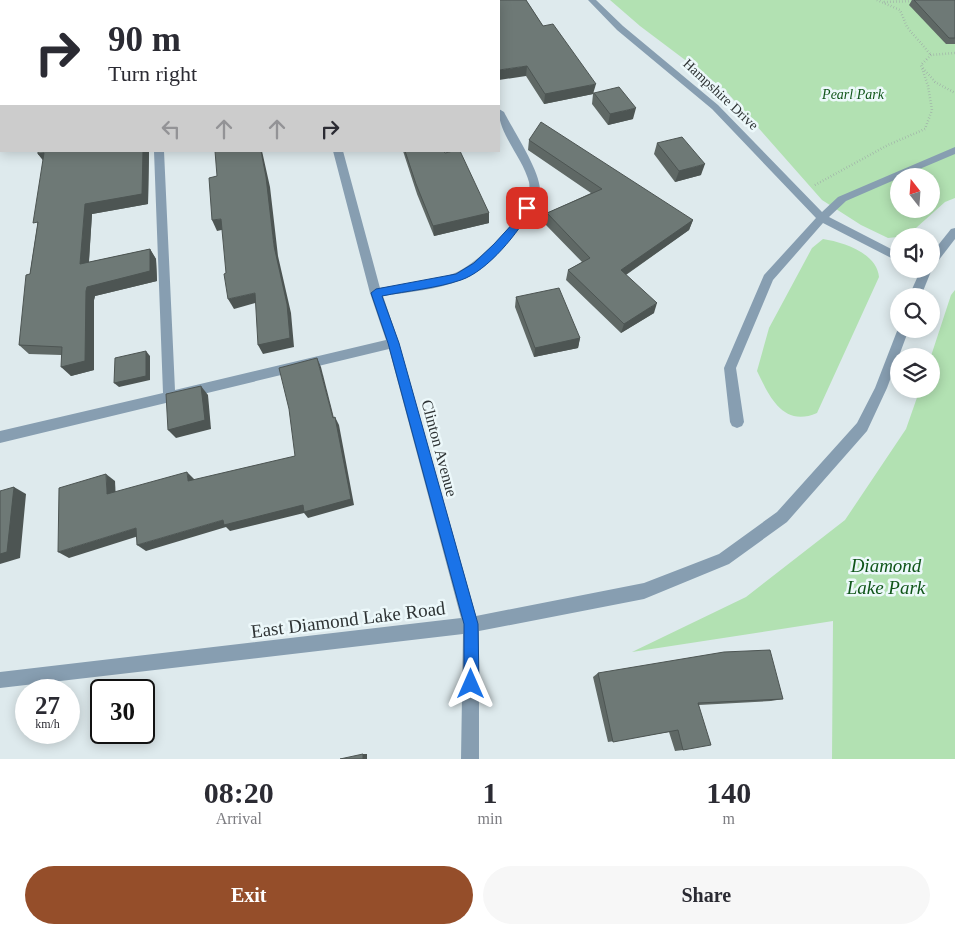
<!DOCTYPE html>
<html lang="en">
<head>
<meta charset="utf-8">
<style>
	body { margin:0; font-family:"Times New Roman",serif; background:#f7f7f7; color:#2b2b33; height:100vh; display:flex; flex-direction:column; font-size:19px; white-space:nowrap }
	* { box-sizing:border-box; margin:0 }
	p { font-size:16px; color:#7c7c81 }
	.icon { flex:none; width:28px; height:28px; fill:none; stroke:currentColor; stroke-width:2; stroke-linecap:round; stroke-linejoin:round }
	.map { position:relative; height:759px; overflow:hidden }
	.sheet { display:flex; flex-direction:column; background:#fff; flex:1 }
	.sheet>* { flex:none }
	.top-card { position:absolute; left:0px; top:0px; width:500px; height:152px; box-shadow:0 2px 12px #0003; background:#fff; color:#2b2b33; overflow:hidden }
	.needle { width:32px; rotate:343deg }
	.tools { position:absolute; left:890px; top:168px; display:grid; gap:10px }
	.tools a { display:grid; place-items:center; width:50px; height:50px; border-radius:50%; background:#fff; box-shadow:0 2px 12px #0003; font-size:25px }
	.speed { position:absolute; left:15px; top:679px; display:flex; gap:10px; font-size:25px; font-weight:700; text-align:center }
	.speed>* { display:grid; place-content:center; width:65px; height:65px; border-radius:50%; background:#fff; box-shadow:0 2px 12px #0003; line-height:1 }
	.speed small { font-size:12px; font-weight:400 }
	.speed .limit { border:2px solid #111; border-radius:8px; background:#fff; color:#111 }
	.pin { position:absolute; display:grid; place-items:center; width:42px; height:42px; color:#fff; margin:-21px; border-radius:10px; box-shadow:0 2px 8px #0006 }
	.me { position:absolute; width:55px; margin:-28px; rotate:0deg; stroke-linejoin:round; filter:drop-shadow(0 0 4px #0008) }
	.turn { display:flex; align-items:center; gap:18px; height:105px; padding:0 25px; font-size:22px }
	.turn .icon { width:65px; height:65px; stroke-width:2.5 }
	.turn b { display:block; font-size:35px; line-height:42px }
	.lanes { display:flex; align-items:center; height:48px; padding:0 25px; background:#0003; justify-content:center; gap:25px; direction:ltr }
	.lanes .off { opacity:.35 }
	.eta { display:flex; justify-content:space-evenly; align-items:center; height:85px; text-align:center }
	.eta b { font-size:30px; font-weight:800; line-height:35px }
	.action { display:flex; gap:10px; margin-top:auto; padding:10px 25px }
	.action a { flex:1; height:58px; border-radius:30px; background:#954e2a; color:#fff; font-size:20px; font-weight:800; line-height:58px; text-align:center }
	.action a+a { background:#f7f7f7; color:#2b2b33 }
	.map>svg:first-child { display:block }
</style>
</head>
<body>
<div class="map">
<svg width="955" height="759" viewBox="0 0 955 759">
	<rect width="100%" height="100%" fill="#deeaed"/>
	<!-- green -->
	<g fill="#b2e1b2" fill-rule="evenodd">
		<path d="M610 0H955V198L945 202 907 236 888 238 861 225 822 200 725 90 640 26ZM899 176H931V209H899Z"/>
		<path d="M823 239C843 242 877 253 879 277L817 413C783 428 769 396 757 371L769 328 812 248Z"/>
		<path d="M955 290V759H832L833 621 632 652 746 597 845 520 906 429 920 389H931V356L951 295Z"/>
	</g>
	<g fill="none" stroke-linecap="round" stroke-linejoin="round">
		<!-- path -->
		<g stroke="#9aa3a5" stroke-width="2.5" stroke-dasharray="0.5 2.5" stroke-linecap="butt">
			<path d="M877 0 900 10 907 27 931 55"/>
			<path d="M884 2 915 1"/>
			<path d="M923 68 935 82 955 93"/>
			<path d="M815 185 888 145 925 129 932 110 928 86 921 65 931 55 955 53"/>
		</g>
		<!-- minor -->
		<g fill="#879eb1" fill-rule="evenodd">
			<rect x="4" y="0" width="8" height="1"/>
			<rect x="149" y="0" width="8" height="1"/>
			<rect x="294" y="0" width="8" height="1"/>
			<path d="M588 0H596L623 26 718 105 822 212 838 197 955 147V154L903 176H899V178L846 201 829 217 899 253V262L823 223 773 280 736 368 744 422 742 426 737 428 732 426 730 422 724 368 764 275 816 218 712 109 617 30Z"/>
			<path d="M499 109 504 112C513 130 541 172 540 191 539 203 529 215 522 224 507 245 485 271 461 280 436 290 409 292 383 296L399 343 476 616 644 583 719 554 777 512 857 423 875 388 899 326V329H909L887 388 867 431 787 522 729 564 644 599 479 631V759H461L463 634 0 688V672L461 618 389 349 0 443V431L163 393 154 151H164L175 390 386 340 370 293 333 151H343L380 288C405 284 432 283 455 273 479 263 535 210 529 182 523 158 497 132 499 109Z"/>
			<path d="M955 228V239L935 265 931 266V254L951 229Z"/>
			<path d="M931 268 932 269 921 296H909L921 269Z"/>
		</g>
	</g>
	<!-- wall -->
	<g fill="#5f6865">
		<path d="M351 0H526L543 26 594 93 633 119 608 125 592 104 593 94 544 104 526 76 499 1H351Z"/>
		<path d="M912 0H955V44H946L909 5Z"/>
		<path d="M529 140 693 220 689 230 626 275 654 313 621 333 566 280 568 270 582 262 545 224 547 213 591 193 528 150Z"/>
		<path d="M657 143 701 175 675 182 654 154Z"/>
		<path d="M38 151H149L148 204 92 214 89 262 150 249 156 259 157 281 95 296 94 300V370L71 376 61 355 29 354 19 345 37 227 43 160 38 154Z"/>
		<path d="M403 151H444L489 213V223L434 236 417 194Z"/>
		<path d="M516 297 580 338 578 348 534 357 515 307Z"/>
		<path d="M598 673 783 699 771 701 699 705 683 750 675 751 669 732 608 742 593 677Z"/>
	</g>
	<!-- shaded-wall -->
	<g fill="#4d5553">
		<path d="M527 66 526 76 499 80V70Z"/>
		<path d="M596 84 593 94 544 104 545 94Z"/>
		<path d="M636 108 633 119 608 125 610 114Z"/>
		<path d="M143 151H149L148 204 92 214 88 274 80 264 85 204Z"/>
		<path d="M261 151H262L270 187 278 256 291 313 294 347 263 354 258 345 274 246Z"/>
		<path d="M44 153 46 164 38 154Z"/>
		<path d="M705 164 701 175 675 182 679 171Z"/>
		<path d="M489 213V223L434 236 433 226Z"/>
		<path d="M221 219 226 229 217 231 212 220Z"/>
		<path d="M693 220 689 230 618 280 621 270Z"/>
		<path d="M150 249 156 259 157 281 95 296 94 300V370L71 376 61 367 87 287Z"/>
		<path d="M255 293 259 302 234 309 228 299Z"/>
		<path d="M657 303 654 313 621 333 624 324Z"/>
		<path d="M580 338 578 348 534 357 535 348Z"/>
		<path d="M146 351 150 356V380L119 387 114 383Z"/>
		<path d="M317 358 321 367 336 426 333 418Z"/>
		<path d="M201 386 208 395 211 429 176 438 168 430Z"/>
		<path d="M335 417 339 425 354 505 308 518 304 513 230 531 226 527 146 551 137 545 223 520 228 524Z"/>
		<path d="M187 472 194 479 195 488 188 481Z"/>
		<path d="M106 474 115 481 116 501 107 494Z"/>
		<path d="M14 487 26 494 20 558 0 564V554Z"/>
		<path d="M136 528 145 534 69 558 58 552Z"/>
		<rect x="363" y="754" width="4" height="5"/>
	</g>
	<!-- building -->
	<g fill="#6e7976" stroke="#4d5553">
		<rect x="60" y="0" width="40" height="1"/>
		<rect x="207" y="0" width="22" height="1"/>
		<path d="M352 0H526L543 26 553 24 596 84 545 94 527 66 499 70V1H353Z"/>
		<path d="M914 0H955V38H949Z"/>
		<path d="M619 87 636 108 610 114 594 93Z"/>
		<path d="M541 122 693 220 621 270 657 303 624 324 568 270 590 258 547 213 602 189 529 140Z"/>
		<path d="M682 137 705 164 679 171 657 143Z"/>
		<path d="M38 151H143L142 194 85 204 80 264 150 249V271L87 287 86 291 85 361 61 367 62 347 19 345 26 275 30 274 38 222 33 223 44 153 38 154Z"/>
		<path d="M215 151H261L266 177 274 246 287 304 290 338 258 345 255 293 228 299 224 274 226 273 221 219 212 220 209 178 217 176Z"/>
		<path d="M405 151H444L445 153 453 151H460L489 213 433 226 416 184Z"/>
		<path d="M559 288 580 338 535 348 516 297Z"/>
		<path d="M146 351V376L114 383 115 358Z"/>
		<path d="M317 358 333 418 335 417 351 499 304 512 303 505 224 525 223 520 137 545 136 528 58 552 59 488 106 474 107 494 187 472 188 481 295 456 289 409 279 368Z"/>
		<path d="M201 386 205 420 168 430 166 394Z"/>
		<path d="M14 487 7 552 0 554V491Z"/>
		<path d="M770 650 783 699 698 703 711 745 683 750 678 730 613 742 598 673 724 652Z"/>
		<path d="M363 754V759H340Z"/>
	</g>
	<!-- route -->
	<path fill="#1a73e8" stroke="#114b97" d="M527 204 532 208C519 232 488 271 461 280 438 288 406 291 382 296L399 343 478 624 479 684 477 689 471 692 466 689 464 684V624L388 343 371 293 376 289 456 274 474 263 494 244 516 220 524 205Z"/>
	<g text-anchor="middle" stroke-width="5" stroke-linejoin="round" paint-order="stroke">
		<!-- far-street labels -->
		<g font-size="14" fill="#2e3334" stroke="#ecf8fa">
			<text transform="translate(721 94) rotate(43)" y="5">Hampshire Drive</text>
		</g>
		<!-- far-park labels -->
		<g font-size="14" font-style="italic" fill="#105519" stroke="#ecf8fa">
			<text x="853" y="99">Pearl Park</text>
		</g>
		<!-- street labels -->
		<g font-size="16" fill="#2e3334" stroke="#ecf8fa">
			<text transform="translate(440 448) rotate(75)" y="6">Clinton Avenue</text>
		</g>
		<!-- near-park labels -->
		<g font-size="19" font-style="italic" fill="#105519" stroke="#ecf8fa">
			<text x="886" y="572">Diamond<tspan x="886" dy="22">Lake Park</tspan></text>
		</g>
		<!-- near-street labels -->
		<g font-size="19" fill="#2e3334" stroke="#ecf8fa">
			<text transform="translate(348 619) rotate(-7)" y="7">East Diamond Lake Road</text>
		</g>
	</g>
</svg>
<div class="tools">
<a><svg class="needle" viewBox="-14 -14 28 28"><path d="M0-13l5 13h-10z" fill="#e53935"/><path d="M0 13l5-13h-10z" fill="#7c7c81"/></svg></a>
<a><svg class="icon" aria-label="sound" viewBox="0 0 24 24"><path d="M4 9h4l5-4v14l-5-4H4zM17 9q2 3 0 6"/></svg></a>
<a><svg class="icon" aria-label="search" viewBox="0 0 24 24"><circle cx="10" cy="10" r="6"/><path d="M15 15l6 6"/></svg></a>
<a><svg class="icon" aria-label="layers" viewBox="0 0 24 24"><path d="M12 4l9 5-9 5-9-5zM3 14l9 5 9-5"/></svg></a>
</div>
<div class="speed"><div>27<small>km/h</small></div><div class="limit">30</div></div>
<div class="pin" style="left:527px;top:208px;background:#d93025"><svg class="icon" aria-label="arrive" viewBox="0 0 24 24"><path d="M6 21V4h12l-3 4 3 4H6"/></svg></div>
<svg class="me" style="left:471px;top:684px" viewBox="-20 -20 40 40"><path d="M0-17L14 15 0 8-14 15z" fill="#1a73e8" stroke="#fff" stroke-width="4"/></svg>
<div class="top-card">
<div class="turn"><svg class="icon" aria-label="right" viewBox="0 0 24 24"><path d="M7 20v-9h11M14 6l5 5-5 5"/></svg><div><b>90 m</b>Turn right</div></div>
<div class="lanes"><svg class="icon off" aria-label="left" viewBox="0 0 24 24"><path d="M17 20v-9H6M10 6l-5 5 5 5"/></svg><svg class="icon off" aria-label="ahead" viewBox="0 0 24 24"><path d="M12 20V5M6 11l6-6 6 6"/></svg><svg class="icon off" aria-label="ahead" viewBox="0 0 24 24"><path d="M12 20V5M6 11l6-6 6 6"/></svg><svg class="icon" aria-label="right" viewBox="0 0 24 24"><path d="M7 20v-9h11M14 6l5 5-5 5"/></svg></div>
</div>
</div>
<section class="sheet">
<div class="eta">
<div><b>08:20</b><p>Arrival</p></div>
<div><b>1</b><p>min</p></div>
<div><b>140</b><p>m</p></div>
</div>
<div class="action"><a>Exit</a><a>Share</a></div>
</section>
</body>
</html>
